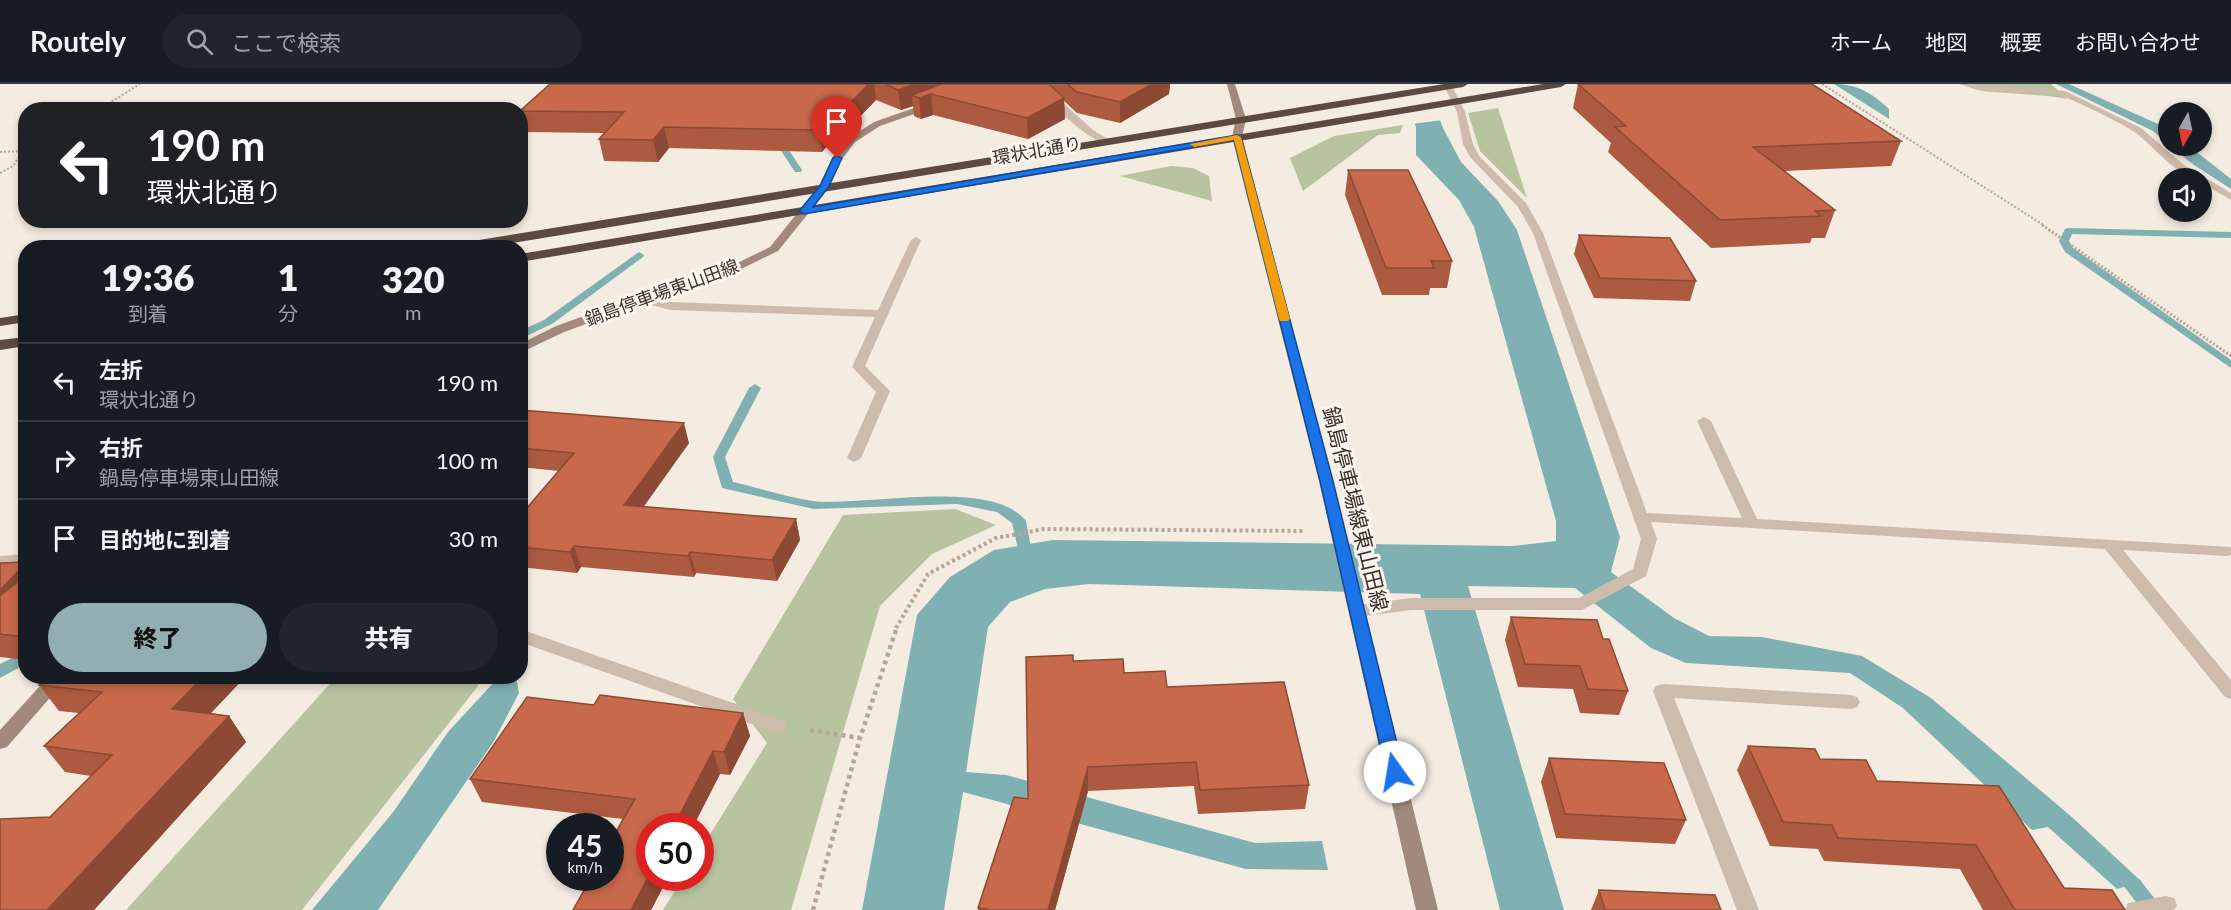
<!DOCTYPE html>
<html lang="ja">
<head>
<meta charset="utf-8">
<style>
	body { margin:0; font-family:Lato,"Noto Sans JP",sans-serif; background:#20242c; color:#f1f3f6; height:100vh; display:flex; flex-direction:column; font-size:22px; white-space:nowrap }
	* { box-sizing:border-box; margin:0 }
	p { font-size:20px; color:#9ea1a6 }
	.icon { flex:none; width:33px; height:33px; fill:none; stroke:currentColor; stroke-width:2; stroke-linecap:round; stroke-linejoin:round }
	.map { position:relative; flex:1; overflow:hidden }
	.side { position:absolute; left:18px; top:156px; width:510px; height:444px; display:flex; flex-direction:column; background:#171b24; border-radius:24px; box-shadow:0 3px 9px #0003 }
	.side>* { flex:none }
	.top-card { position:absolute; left:18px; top:18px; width:510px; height:126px; border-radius:24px; box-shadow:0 3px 9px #0003; background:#202124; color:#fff; overflow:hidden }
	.needle { width:39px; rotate:189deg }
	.fabs { position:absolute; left:2158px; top:18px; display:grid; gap:12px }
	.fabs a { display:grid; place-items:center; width:54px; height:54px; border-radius:50%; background:#171b24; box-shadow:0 3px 9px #0003; font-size:30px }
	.speed { position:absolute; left:546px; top:729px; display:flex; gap:12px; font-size:30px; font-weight:700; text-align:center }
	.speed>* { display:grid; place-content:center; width:78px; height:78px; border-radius:50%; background:#171b24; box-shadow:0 3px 9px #0003; line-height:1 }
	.speed small { font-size:15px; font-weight:400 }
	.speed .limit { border:9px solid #d22; background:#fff; color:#111 }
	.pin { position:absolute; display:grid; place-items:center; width:51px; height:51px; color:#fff; margin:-62px -26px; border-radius:50% 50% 50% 0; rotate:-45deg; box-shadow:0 0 6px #0007 }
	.pin .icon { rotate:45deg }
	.me { position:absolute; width:66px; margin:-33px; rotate:347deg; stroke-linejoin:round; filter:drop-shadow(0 0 4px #0008) }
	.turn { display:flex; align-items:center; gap:21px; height:126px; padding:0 30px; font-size:27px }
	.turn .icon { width:78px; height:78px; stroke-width:2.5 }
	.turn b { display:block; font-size:42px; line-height:51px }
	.eta { display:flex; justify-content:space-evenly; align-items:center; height:102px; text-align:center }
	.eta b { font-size:36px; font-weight:800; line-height:42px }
	.action { display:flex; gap:12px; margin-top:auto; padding:12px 30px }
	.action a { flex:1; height:69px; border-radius:36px; background:#92aeb2; color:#111; font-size:24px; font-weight:800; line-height:69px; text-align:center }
	.action a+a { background:#20242c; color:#f1f3f6 }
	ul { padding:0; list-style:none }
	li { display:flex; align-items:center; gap:18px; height:78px; padding:0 30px; border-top:2px solid #363941 }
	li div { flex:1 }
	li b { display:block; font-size:22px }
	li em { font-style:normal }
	header { display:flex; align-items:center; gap:36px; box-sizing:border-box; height:84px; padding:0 30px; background:#171b24; border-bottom:2px solid #363941 }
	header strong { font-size:28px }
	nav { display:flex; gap:33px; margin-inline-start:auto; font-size:21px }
	.search { width:420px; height:54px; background:#20242c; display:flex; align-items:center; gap:15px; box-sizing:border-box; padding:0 21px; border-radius:33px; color:#9ea1a6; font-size:22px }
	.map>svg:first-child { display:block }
</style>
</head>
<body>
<header>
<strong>Routely</strong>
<div class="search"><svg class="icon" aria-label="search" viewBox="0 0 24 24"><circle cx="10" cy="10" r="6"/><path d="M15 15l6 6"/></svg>ここで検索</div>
<nav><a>ホーム</a><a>地図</a><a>概要</a><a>お問い合わせ</a></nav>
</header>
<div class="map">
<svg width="2231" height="826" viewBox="0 0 2231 826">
	<rect width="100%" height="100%" fill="#f4ebe1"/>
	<!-- green -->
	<g fill="#b8c4a0">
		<path d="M1959 0H2051L2067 15C2031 8 1993 12 1959 0Z"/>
		<path d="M1498 24 1527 114 1480 67 1468 29Z"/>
		<path d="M1403 41 1400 49 1378 51 1303 107 1290 74 1334 52Z"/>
		<path d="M1171 82 1193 84 1209 92 1212 117 1120 92Z"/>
		<path d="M955 425 996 441 932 470 880 522 791 826H663L683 794H700L701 765 767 659 733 615 843 431Z"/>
		<path d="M336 593H477L478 602 302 826H126Z"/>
	</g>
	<!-- water -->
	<g fill="#7fb0b2">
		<path d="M1399 0H1426L1443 44 1461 78 1498 117 1517 146 1620 453 1611 488 1674 534 1709 552 1762 553 1862 572 1931 614 2073 734 2142 798 2117 805 2048 743 2032 746 1903 624 1850 589 1686 579 1651 564 1575 504 1468 502 1564 826H1500L1420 510 1089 500 1045 505 1010 518 988 543 966 688 1006 691 1255 759 1322 757 1328 786 1246 785 963 708 944 826H862L917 531 950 493 994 466 1053 456 1513 462 1556 457V437L1474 143 1459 116 1416 71V43Z"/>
		<path d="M1834 0C1858 0 1871 9 1889 25V35Z"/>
		<path d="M2056 0H2069L2158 40 2169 47V61L2153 47Z"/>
		<path d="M2170 62H2189L2231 95V105L2194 81Z"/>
		<path d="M495 593H516L519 609 494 657 378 826H312L394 727 448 648 496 596Z"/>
	</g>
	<!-- pier -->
	<path fill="#f4ebe1" d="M1396 0H1429L1443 36 1412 40Z"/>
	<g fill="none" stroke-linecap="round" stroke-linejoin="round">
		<!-- stream -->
		<g fill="#7fb0b2" fill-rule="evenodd">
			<path d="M773 51H779L802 86 801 88H795L772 53Z"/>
			<path d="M2068 144 2231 148V154L2072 150 2069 157 2073 164 2231 276V284L2065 168 2059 157 2065 145Z"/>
			<path d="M639 168 644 171 643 173 552 240 520 255V247L544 236Z"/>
			<path d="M755 300 761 304 725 373 733 398C759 404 786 413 813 417 863 423 992 393 1026 437L1034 479 1032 482H1022L1012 439 997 428 957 420 814 425 722 404 713 373 749 304Z"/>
			<path d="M26 567V580L0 594V580Z"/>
			<path d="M2132 793 2139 795 2164 826H2142L2123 801 2125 795Z"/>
		</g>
		<!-- path-far3 -->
		<g stroke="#b9a596" stroke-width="2" stroke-dasharray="2 2" stroke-linecap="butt">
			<path d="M1822 0 2045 142"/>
			<path d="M98 26 140 0"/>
			<path d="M0 68 26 67"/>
			<path d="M0 89 13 82 22 68"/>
		</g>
		<!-- path-far2 -->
		<path stroke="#b9a596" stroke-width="3" stroke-dasharray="2 2" stroke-linecap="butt" d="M2042 141 2231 272"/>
		<!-- path-far1 -->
		<path stroke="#b9a596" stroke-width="4" stroke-dasharray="3 3" stroke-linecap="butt" d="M896 544 928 490 996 454 1044 445 1304 447"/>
		<!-- path -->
		<g stroke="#b9a596" stroke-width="4.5" stroke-dasharray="4 4" stroke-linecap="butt">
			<path d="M810 646 860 654"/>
			<path d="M813 826 860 654 897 543"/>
		</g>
		<!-- lane -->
		<path fill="#cdbbac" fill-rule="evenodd" d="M2166 812 2174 814 2177 821 2174 826H2125L2128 819Z"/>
		<!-- street -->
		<g fill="#cdbbac" fill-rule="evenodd">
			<path d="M1033 0H1042L1093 46 1108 55V59C1091 61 1045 14 1033 0Z"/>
			<path d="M1443 0H1451L1465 28 1473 60 1479 72 1526 119 1543 149 1647 429 1742 434 1697 337 1704 333 1711 337 1757 435 2231 463V471L2227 472 2123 466 2231 596V615L2225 613 2105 465 1651 438 1657 455 1646 492 1582 526H1411L1357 533 1351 531 1349 527 1351 523 1357 521 1411 514H1579L1633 485 1641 455 1533 149 1518 123 1470 73 1463 60 1457 28Z"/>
			<path d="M1963 0 2065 7 2141 44 2184 81 2231 109V116L2202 99V94C2176 94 2155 63 2136 49 2122 39 2078 18 2062 12 2035 3 1987 16 1963 0Z"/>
			<path d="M916 153 921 156 865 282 890 307 861 374 854 378 847 374 876 308 852 283 875 233 671 226 639 218 637 215 643 211 671 218 878 226 911 156Z"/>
			<path d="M26 470V480L0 482V472Z"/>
			<path d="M520 545 785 637 787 642 785 647 778 649 771 647 520 558Z"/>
			<path d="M1662 600 1851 611 1857 613 1860 618 1857 623 1851 625 1674 614 1759 826H1737L1653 607 1656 602Z"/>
		</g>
		<!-- secondary -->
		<g fill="#a18a7d" fill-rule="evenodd">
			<path d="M1227 0H1235L1246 35 1242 53 1333 397 1438 826H1416L1319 397 1232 53 1236 35Z"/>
			<path d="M931 18 935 21 934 23 880 42 855 58 842 75 828 105 778 167 723 194 647 218 564 248 520 269V260L556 242 639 212 715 190 770 163 819 102 832 74 849 54 874 38Z"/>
			<path d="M49 592H69L7 663 0 665V646Z"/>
		</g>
		<!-- highway -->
		<g fill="#5c4a42" fill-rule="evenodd">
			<path d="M1444 0H1468L1463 3 482 164H448L454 160Z"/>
			<path d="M1543 0H1566L1561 3 520 178V170Z"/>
			<path d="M26 230V238L0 242V234Z"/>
			<path d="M26 253V262L0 266V256Z"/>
		</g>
	</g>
	<!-- wall -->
	<g fill="#ac5a40">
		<path d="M550 0H1170L1169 10 1120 39 1077 29 1064 17 1065 35 1028 55 933 31 921 35 914 32 913 22 901 26 876 16 844 49H838L822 68 669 64 658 78 604 77 599 55 604 49 526 48 520 30V26Z"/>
		<path d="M1578 0 1901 57 1891 82 1784 87 1835 126 1825 154H1812L1810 159 1711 164 1608 68 1611 59 1573 24Z"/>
		<path d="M1348 86 1452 177 1447 204H1430L1429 211H1382L1345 111Z"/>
		<path d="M1579 151 1696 197 1690 217 1594 214 1574 170Z"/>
		<path d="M520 326 689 359 643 423 796 435 800 456 777 497 696 489 694 493 581 483 577 489 520 483V432L559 387 520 383Z"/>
		<path d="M26 478V576L0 573V479Z"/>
		<path d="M1511 533 1603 555 1628 607 1619 631 1580 629 1573 605 1518 603 1505 556Z"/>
		<path d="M1074 577 1124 589 1167 603 1309 701 1305 725 1198 730 1194 702 1088 707 1055 826H978V824L1028 715Z"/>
		<path d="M246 592 211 629 229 632 246 658 94 826H0L50 733 91 692 65 688 44 662 79 629 59 627 39 601Z"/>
		<path d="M594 621 743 629 750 652 730 691 720 690 651 826H573L623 735 482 718 470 695Z"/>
		<path d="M1748 662 1820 675 1877 697 2064 804 2125 826H1983L1960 785 1824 777 1818 765 1770 762 1737 686Z"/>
		<path d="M1549 674 1686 736 1675 760 1556 754 1541 698Z"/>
		<path d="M1599 806 1721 826H1591Z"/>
	</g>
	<!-- shaded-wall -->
	<g fill="#8c4a34">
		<path d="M869 0H874L876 16 844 49 841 28Z"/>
		<path d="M915 0H975L931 10 933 31 921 35 919 14 912 11 913 22 901 26 898 6Z"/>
		<path d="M1152 0H1170L1169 10 1120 39V18Z"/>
		<path d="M1064 14 1065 35 1028 55 1027 34Z"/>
		<path d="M835 28 838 49 822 68 819 46Z"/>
		<path d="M664 43 669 64 658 78 653 56Z"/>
		<path d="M522 206 528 225 520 230V207Z"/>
		<path d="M684 339 689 359 630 442 624 421Z"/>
		<path d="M796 435 800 456 777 497 772 476Z"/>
		<path d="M574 462 581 483 577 489 570 468Z"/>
		<path d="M690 468 696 489 694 493 688 472Z"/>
		<path d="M26 479V520L0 548V506Z"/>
		<path d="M204 592H246L190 651 172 625Z"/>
		<path d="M743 629 750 652 730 691 724 668Z"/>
		<path d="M229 632 246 658 94 826H47Z"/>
		<path d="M713 667 720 690 693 742H674Z"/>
		<path d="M1088 683V707L1055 826H1048Z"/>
		<path d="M650 789V794H668L651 826H631Z"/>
	</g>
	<!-- building -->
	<g fill="#c8694b" stroke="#8c4a34" stroke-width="1.5">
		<path d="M550 0H869L841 28H835L819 46 664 43 653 56 599 55 624 28 520 27Z"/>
		<path d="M885 0H915L898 6Z"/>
		<path d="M942 0H1049L1064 14 1027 34 931 10 919 14 912 11Z"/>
		<path d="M1067 0H1152L1120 18 1077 8Z"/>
		<path d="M1578 0H1812L1901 57 1753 63 1835 126 1815 127 1821 132 1720 136 1615 43 1626 42Z"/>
		<path d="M1348 86H1408L1452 177H1431L1434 184H1386Z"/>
		<path d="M1579 151 1670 154 1696 197 1600 194Z"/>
		<path d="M520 326 684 339 624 421 796 435 772 476 690 468 688 472 574 462 570 468 520 463V432L574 369 520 364Z"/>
		<path d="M26 478V479L0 506V479Z"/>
		<path d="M23 494H26V553L0 550V512Z"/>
		<path d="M1511 533 1597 536 1603 555H1609L1628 607 1588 605 1580 582 1525 580Z"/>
		<path d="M1073 571V577L1123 575 1124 589 1165 587 1167 603 1284 598 1309 701 1200 706 1196 678 1088 683 1048 826H991L978 824 1014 713 1028 715 1026 573Z"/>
		<path d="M49 592H204L172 625 229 632 47 826H0V735L50 733 112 671 44 662 102 608 39 601Z"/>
		<path d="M600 611 743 629 724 668 713 667 674 742H650V789L631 826H573L591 794H610V758L635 715 470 695 527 613 594 621Z"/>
		<path d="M1748 662 1815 665 1820 675 1866 676 1877 697 1999 702 2064 804 2112 806 2125 826H2015L1976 761 1838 754 1832 741 1783 738Z"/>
		<path d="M1549 674 1664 679 1686 736 1565 730Z"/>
		<path d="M1599 806 1715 811 1721 826H1605Z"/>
	</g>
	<!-- route -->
	<path fill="#1a73e8" stroke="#114b97" stroke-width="1.5" d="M1237 51 1241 53 1333 397 1404 688 1401 693 1395 695 1389 693 1386 688 1320 397 1234 56 804 130 799 127 820 102 833 74 837 72 842 74 829 102 813 123Z"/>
	<!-- slow -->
	<path fill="#f59e0b" d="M1237 51 1241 53 1290 235 1288 237H1280L1279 235 1234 56 1194 63 1190 60Z"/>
	<g text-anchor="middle" stroke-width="6" stroke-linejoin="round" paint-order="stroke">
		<!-- far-street labels -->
		<g font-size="18" fill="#3b302b" stroke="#fbf5ee">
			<text transform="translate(1037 67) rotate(-10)" y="6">環状北通り</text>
			<text transform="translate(662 209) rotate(-20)" y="6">鍋島停車場東山田線</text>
		</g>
		<!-- street labels -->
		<g font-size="21" fill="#3b302b" stroke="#fbf5ee">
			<text transform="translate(1355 425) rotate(76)" y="7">鍋島停車場線東山田線</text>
		</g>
	</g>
</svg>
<div class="fabs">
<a><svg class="needle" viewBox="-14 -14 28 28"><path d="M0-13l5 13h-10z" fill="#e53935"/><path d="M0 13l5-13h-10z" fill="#9ea1a6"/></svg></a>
<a><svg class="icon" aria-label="sound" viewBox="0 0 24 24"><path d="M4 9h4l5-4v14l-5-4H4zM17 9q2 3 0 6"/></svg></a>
</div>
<div class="speed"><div>45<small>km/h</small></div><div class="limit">50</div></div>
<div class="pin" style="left:837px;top:74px;background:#d93025"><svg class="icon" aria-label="arrive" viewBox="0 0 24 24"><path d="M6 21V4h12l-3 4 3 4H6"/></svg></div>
<svg class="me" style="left:1395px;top:688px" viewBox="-20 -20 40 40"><circle r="19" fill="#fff"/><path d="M0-13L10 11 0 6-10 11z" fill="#1a73e8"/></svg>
<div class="top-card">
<div class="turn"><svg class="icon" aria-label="left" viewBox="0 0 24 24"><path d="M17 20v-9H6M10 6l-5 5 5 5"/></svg><div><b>190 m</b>環状北通り</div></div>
</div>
<section class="side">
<div class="eta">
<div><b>19:36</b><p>到着</p></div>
<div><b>1</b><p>分</p></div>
<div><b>320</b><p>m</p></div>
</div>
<ul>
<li><svg class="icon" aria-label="left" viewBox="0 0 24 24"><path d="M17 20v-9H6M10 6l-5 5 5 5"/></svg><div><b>左折</b><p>環状北通り</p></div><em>190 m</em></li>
<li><svg class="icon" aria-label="right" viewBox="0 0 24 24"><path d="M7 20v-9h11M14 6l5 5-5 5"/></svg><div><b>右折</b><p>鍋島停車場東山田線</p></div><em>100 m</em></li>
<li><svg class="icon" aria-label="arrive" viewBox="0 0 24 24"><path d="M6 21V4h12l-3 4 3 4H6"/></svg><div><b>目的地に到着</b></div><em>30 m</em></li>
</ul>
<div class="action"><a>終了</a><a>共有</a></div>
</section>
</div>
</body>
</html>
